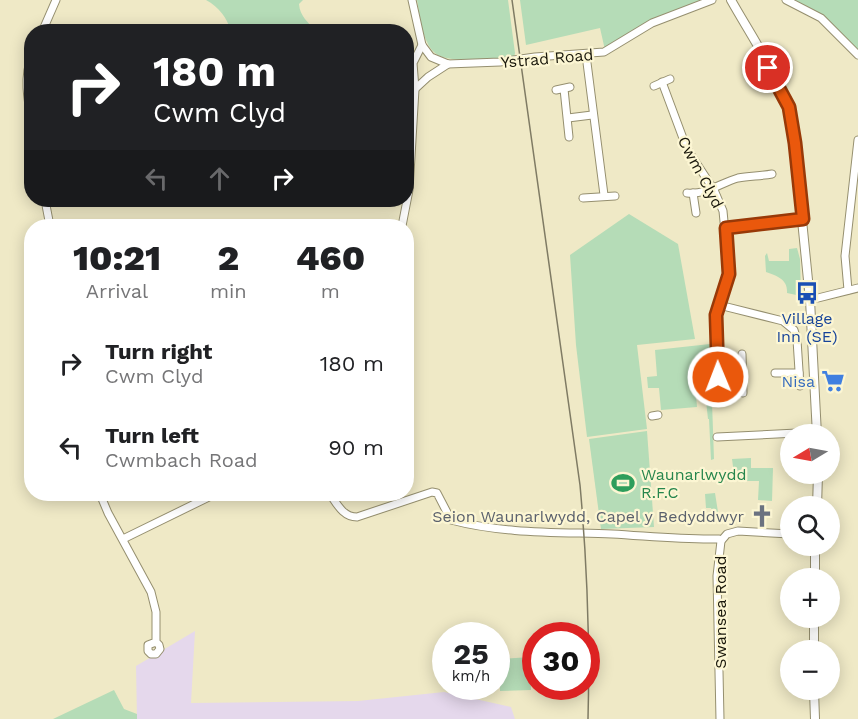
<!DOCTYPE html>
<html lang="en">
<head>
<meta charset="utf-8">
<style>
	body { margin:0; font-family:"Work Sans",sans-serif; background:#f6f6f6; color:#202124; height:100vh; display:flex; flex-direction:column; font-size:22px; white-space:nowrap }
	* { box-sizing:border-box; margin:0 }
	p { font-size:20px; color:#757577 }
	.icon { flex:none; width:33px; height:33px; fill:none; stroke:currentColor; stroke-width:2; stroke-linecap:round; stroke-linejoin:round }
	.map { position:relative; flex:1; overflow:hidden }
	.side { position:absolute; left:24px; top:219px; width:390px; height:282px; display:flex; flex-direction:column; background:#fff; border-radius:24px; box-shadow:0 3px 15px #0003 }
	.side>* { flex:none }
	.hud { position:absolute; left:24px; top:24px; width:390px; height:183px; border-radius:24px; box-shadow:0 3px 15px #0003; background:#202124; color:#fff; overflow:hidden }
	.needle { width:39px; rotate:260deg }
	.tools { position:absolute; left:780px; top:424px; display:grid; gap:12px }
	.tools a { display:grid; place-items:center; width:60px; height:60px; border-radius:50%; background:#fff; box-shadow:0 3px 15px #0003; font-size:30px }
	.speed { position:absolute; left:432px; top:622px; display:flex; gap:12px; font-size:30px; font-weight:700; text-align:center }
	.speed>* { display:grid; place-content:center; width:78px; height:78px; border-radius:50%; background:#fff; box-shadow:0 3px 15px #0003; line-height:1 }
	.speed small { font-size:15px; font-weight:400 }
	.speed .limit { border:9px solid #d22; background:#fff; color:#111 }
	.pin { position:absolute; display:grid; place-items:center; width:51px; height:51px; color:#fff; margin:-26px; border:3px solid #fff; border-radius:50%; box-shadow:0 2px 6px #0007 }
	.me { position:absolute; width:66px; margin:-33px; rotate:359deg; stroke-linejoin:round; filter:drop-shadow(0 0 4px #0008) }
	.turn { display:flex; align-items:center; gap:21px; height:126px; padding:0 30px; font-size:27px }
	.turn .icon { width:78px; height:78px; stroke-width:2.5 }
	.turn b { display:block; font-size:42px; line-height:51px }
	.lanes { display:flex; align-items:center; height:57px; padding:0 30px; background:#0003; justify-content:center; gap:30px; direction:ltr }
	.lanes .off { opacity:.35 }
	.eta { display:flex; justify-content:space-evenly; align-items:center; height:102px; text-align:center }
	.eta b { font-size:36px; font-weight:800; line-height:42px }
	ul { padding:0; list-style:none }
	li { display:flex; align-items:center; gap:18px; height:84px; padding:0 30px }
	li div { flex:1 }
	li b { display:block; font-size:22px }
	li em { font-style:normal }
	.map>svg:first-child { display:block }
</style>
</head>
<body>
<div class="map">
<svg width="858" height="719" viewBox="0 0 858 719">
	<rect width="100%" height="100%" fill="#efe9c6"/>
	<!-- industrial -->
	<path fill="#e5d8ec" d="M195 631 191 703 358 701 444 692 511 707 515 719H137L136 666Z"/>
	<!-- green -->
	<g fill="#b5dcb7">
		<path d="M206 0H303L299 4C300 17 308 21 315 31H231C227 18 219 7 206 0Z"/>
		<path d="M417 0H508L515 53 514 58C498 60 446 64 435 53 422 42 420 16 417 0Z"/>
		<path d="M520 0H708L651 22 605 50 600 28 526 45Z"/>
		<path d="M790 0H858V54L822 15Z"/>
		<path d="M629 214 678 244 695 339 637 345 647 429 587 437 576 345 570 255Z"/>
		<path d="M797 248 800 259 801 296 787 293C788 280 778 276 766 272L765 256 767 253 769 261H789V249Z"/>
		<path d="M710 344 714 459 711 460 709 419H708L704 383 695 384 697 407 661 410 659 388H648L647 377 657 376 655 350Z"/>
		<path d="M647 431 654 527 601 529 589 439Z"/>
		<path d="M751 458V468H773L772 501 758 500 759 481H735L732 459Z"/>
		<path d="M715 493 718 512 713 513 711 508H706L705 494Z"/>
		<path d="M530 657 531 690 500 691 499 659Z"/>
		<path d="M114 690 124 709 137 714V719H53Z"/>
	</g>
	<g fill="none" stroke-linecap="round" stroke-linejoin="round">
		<!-- minor casing -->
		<g stroke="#958f6f" stroke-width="9">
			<g id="minor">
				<path d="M412 0 422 45 431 57 448 64 500 62 535 57 604 52 652 23 712 0"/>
				<path d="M786 0 821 18 858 55"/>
				<path d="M42 32 56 0"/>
				<path d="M586 55 604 195"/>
				<path d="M32 56C23 77 28 101 32 122"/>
				<path d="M662 82 687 149 714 190 723 211 729 274 716 315 720 398"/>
				<path d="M654 86 670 79"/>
				<path d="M415 89 428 77 448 64"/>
				<path d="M564 89 569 137"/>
				<path d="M556 90 570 87"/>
				<path d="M568 118 592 115"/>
				<path d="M687 193C707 195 720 183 738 178 749 176 761 176 772 174"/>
				<path d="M693 193 696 213"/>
				<path d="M583 198 615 196"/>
				<path d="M45 200 50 226"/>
				<path d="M402 226 409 190 415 89 413 63 422 45"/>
				<path d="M726 228 803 219"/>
				<path d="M848 290 845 256 858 140"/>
				<path d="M810 300 858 288"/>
				<path d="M719 305 783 321 794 330 797 340 800 386"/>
				<path d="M742 354 743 393"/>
				<path d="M775 373H799"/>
				<path d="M718 377 743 376"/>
				<path d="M652 416 658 415"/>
				<path d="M717 437 817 432"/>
				<path d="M100 494 108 513 151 592 156 612V642L159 645 160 649 156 654H151L148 651V645L156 642"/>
				<path d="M330 494C337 504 343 517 357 517L432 492 437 493 451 520C504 534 558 532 612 534 648 536 683 540 719 539L721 541"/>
				<path d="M123 539 215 494"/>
				<path d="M720 719 717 576 721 541 727 534 738 531 790 534"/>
			</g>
		</g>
		<!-- major casing -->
		<g stroke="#958f6f" stroke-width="10">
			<g id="major">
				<path d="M731 0C750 34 784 84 792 120L810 300 817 435"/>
				<path d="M817 507 818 474"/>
				<path d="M815 579V546"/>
				<path d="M814 651V618"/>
				<path d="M814 690 815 719"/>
			</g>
		</g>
		<!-- minor -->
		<use href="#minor" stroke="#fff" stroke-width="7"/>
		<!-- major -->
		<use href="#major" stroke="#fff" stroke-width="8"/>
		<!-- rail -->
		<path stroke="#7f7b64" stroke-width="1.5" d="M512 0 580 485C587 562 590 641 588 719"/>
	</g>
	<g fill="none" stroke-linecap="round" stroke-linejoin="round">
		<!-- route casing -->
		<g stroke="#983908" stroke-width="15">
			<path id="route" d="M718 377 716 315 729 274 726 228 803 219 795 143 789 107 768 68"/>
		</g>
		<!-- route -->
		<use href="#route" stroke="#ea580c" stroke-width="10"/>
	</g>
	<!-- icons -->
	<defs>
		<g id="bus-bare" transform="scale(1.8)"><path d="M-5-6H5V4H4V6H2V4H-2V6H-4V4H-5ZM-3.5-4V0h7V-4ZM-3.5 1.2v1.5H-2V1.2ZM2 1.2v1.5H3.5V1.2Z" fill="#1a4fb4" stroke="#fcf6d3" stroke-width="2.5" paint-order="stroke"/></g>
		<g id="supermarket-bare" transform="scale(1.8)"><path d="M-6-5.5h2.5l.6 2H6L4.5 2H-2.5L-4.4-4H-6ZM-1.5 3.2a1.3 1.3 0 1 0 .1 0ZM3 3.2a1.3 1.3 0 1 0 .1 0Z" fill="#3f7fe0" stroke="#fcf6d3" stroke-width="2.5" paint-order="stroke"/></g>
		<g id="stadium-bare" transform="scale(1.8)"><path d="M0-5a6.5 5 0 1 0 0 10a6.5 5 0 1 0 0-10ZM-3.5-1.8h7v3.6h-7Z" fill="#2e9e5b" stroke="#fcf6d3" stroke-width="2.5" paint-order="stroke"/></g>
		<g id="church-bare" transform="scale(1.8)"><path d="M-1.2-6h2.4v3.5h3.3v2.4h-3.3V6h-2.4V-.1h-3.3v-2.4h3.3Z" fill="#6b7280" stroke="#fcf6d3" stroke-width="2.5" paint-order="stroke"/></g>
	</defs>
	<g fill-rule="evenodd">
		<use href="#bus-bare" x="807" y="293"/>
		<use href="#supermarket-bare" x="833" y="381"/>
		<use href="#stadium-bare" x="623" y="483"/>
		<use href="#church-bare" x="762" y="516"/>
	</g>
	<g text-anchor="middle" stroke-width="4.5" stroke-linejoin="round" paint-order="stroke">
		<!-- street labels -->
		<g font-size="16" fill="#18160a" stroke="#fcf6d3">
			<text transform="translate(547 58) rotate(-5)" y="6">Ystrad Road</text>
			<text transform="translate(701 172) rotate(62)" y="6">Cwm Clyd</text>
			<text transform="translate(720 612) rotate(-90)" y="6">Swansea Road</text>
		</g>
		<!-- transit labels -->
		<g font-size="16" fill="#164399" stroke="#fcf6d3">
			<text x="807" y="324">Village<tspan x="807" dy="18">Inn (SE)</tspan></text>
		</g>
		<!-- shop labels -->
		<g font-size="16" fill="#366cbe" stroke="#fcf6d3" text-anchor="end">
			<text x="815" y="387">Nisa</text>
		</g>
		<!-- leisure labels -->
		<g font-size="16" fill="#27864d" stroke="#fcf6d3" text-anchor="start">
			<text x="641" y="480">Waunarlwydd<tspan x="641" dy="18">R.F.C</tspan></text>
		</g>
		<!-- worship labels -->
		<g font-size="16" fill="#5b616d" stroke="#fcf6d3" text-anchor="end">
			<text x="744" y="522">Seion Waunarlwydd, Capel y Bedyddwyr</text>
		</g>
	</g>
</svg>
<div class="tools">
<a><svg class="needle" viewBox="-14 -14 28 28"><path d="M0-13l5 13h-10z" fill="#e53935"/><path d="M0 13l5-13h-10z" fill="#757577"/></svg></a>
<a><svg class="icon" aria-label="search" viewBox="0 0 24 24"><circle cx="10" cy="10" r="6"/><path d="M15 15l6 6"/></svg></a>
<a>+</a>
<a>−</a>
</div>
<div class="speed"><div>25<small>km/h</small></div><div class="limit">30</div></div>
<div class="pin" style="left:768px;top:68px;background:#d93025"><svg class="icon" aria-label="arrive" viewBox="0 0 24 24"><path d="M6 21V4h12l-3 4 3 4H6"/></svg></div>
<svg class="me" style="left:718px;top:377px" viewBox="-20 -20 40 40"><circle r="17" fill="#ea580c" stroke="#fff" stroke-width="3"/><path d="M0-11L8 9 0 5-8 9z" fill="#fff"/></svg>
<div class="hud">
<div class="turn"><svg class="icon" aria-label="right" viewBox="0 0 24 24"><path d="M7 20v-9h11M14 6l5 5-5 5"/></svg><div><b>180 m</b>Cwm Clyd</div></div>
<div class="lanes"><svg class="icon off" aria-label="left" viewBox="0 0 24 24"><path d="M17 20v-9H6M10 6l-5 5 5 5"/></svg><svg class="icon off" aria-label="ahead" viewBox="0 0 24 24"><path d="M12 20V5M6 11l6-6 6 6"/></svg><svg class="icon" aria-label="right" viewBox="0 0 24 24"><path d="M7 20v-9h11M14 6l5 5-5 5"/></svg></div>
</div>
<section class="side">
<div class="eta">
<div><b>10:21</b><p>Arrival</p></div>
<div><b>2</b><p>min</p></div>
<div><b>460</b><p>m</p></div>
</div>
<ul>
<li><svg class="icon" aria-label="right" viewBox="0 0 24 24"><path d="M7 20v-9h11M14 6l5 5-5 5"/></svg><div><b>Turn right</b><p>Cwm Clyd</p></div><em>180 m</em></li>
<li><svg class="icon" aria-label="left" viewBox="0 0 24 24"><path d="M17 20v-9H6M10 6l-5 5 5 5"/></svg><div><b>Turn left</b><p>Cwmbach Road</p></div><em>90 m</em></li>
</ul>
</section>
</div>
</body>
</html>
